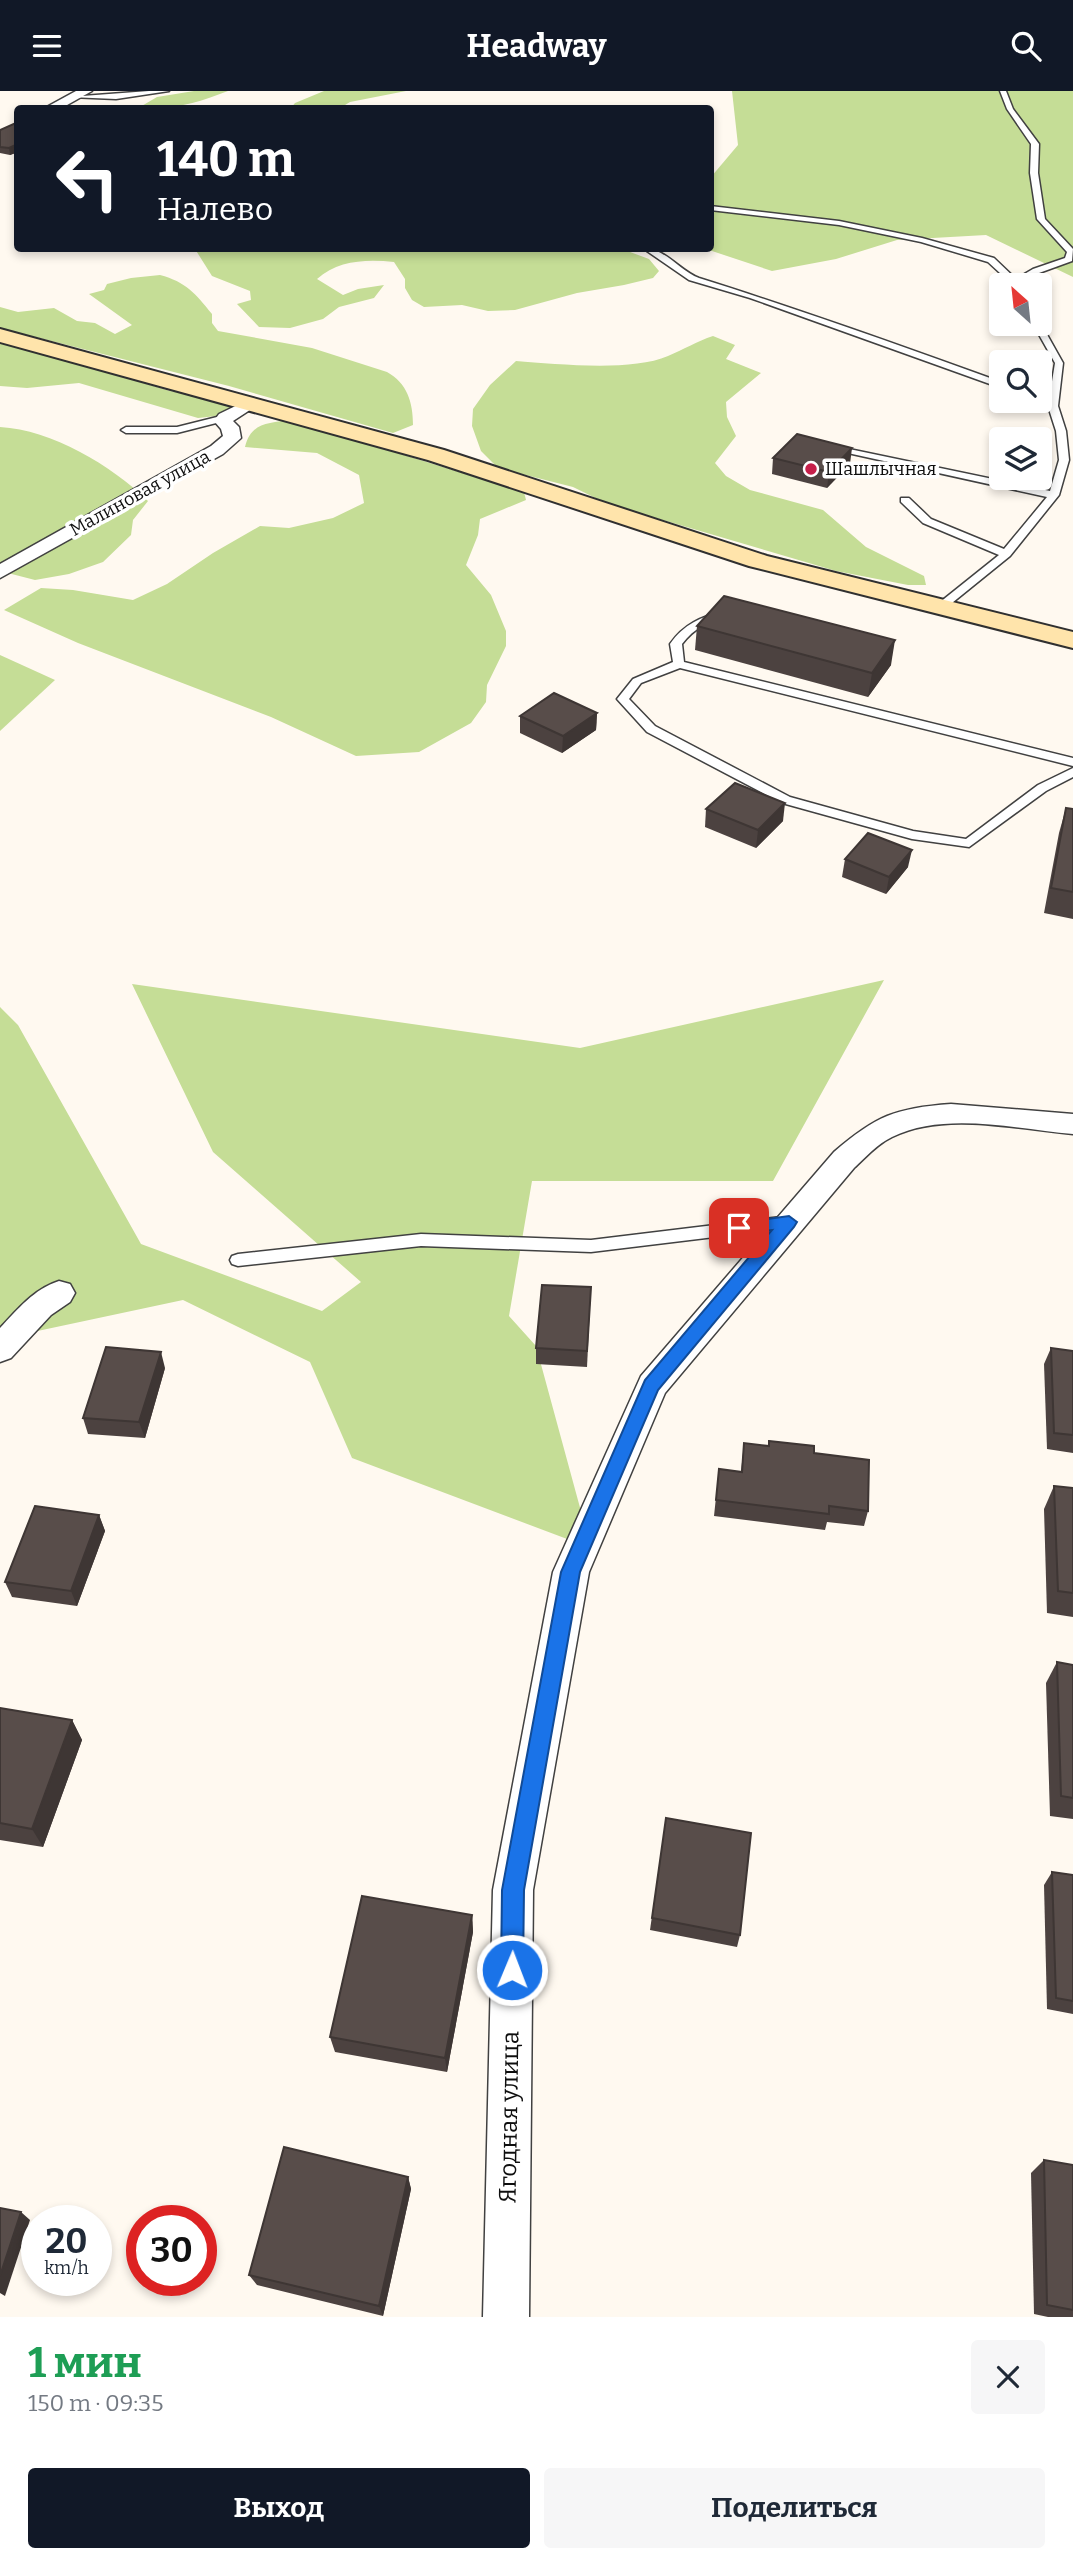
<!DOCTYPE html>
<html lang="ru">
<head>
<meta charset="utf-8">
<style>
	body { margin:0; font-family:Bitter,serif; background:#f6f6f7; color:#1f2937; height:100vh; display:flex; flex-direction:column; font-size:26px; white-space:nowrap }
	* { box-sizing:border-box; margin:0 }
	p { font-size:23px; color:#747a83 }
	.icon { flex:none; width:38px; height:38px; fill:none; stroke:currentColor; stroke-width:2; stroke-linecap:round; stroke-linejoin:round }
	.map { position:relative; height:2226px; overflow:hidden }
	.side { display:flex; flex-direction:column; background:#fff; flex:1 }
	.side>* { flex:none }
	.guide { position:absolute; left:14px; top:14px; width:700px; height:147px; border-radius:7px; box-shadow:0 4px 10px #0003; background:#111827; color:#fff; overflow:hidden }
	.needle { width:46px; rotate:333deg }
	.fabs { position:absolute; left:989px; top:182px; display:grid; gap:14px }
	.fabs a { display:grid; place-items:center; width:63px; height:63px; border-radius:7px; background:#fff; box-shadow:0 4px 10px #0003; font-size:35px }
	.speed { position:absolute; left:21px; top:2114px; display:flex; gap:14px; font-size:35px; font-weight:700; text-align:center }
	.speed>* { display:grid; place-content:center; width:91px; height:91px; border-radius:50%; background:#fff; box-shadow:0 4px 10px #0003; line-height:1 }
	.speed small { font-size:18px; font-weight:400 }
	.speed .limit { border:10px solid #d22; background:#fff; color:#111 }
	.pin { position:absolute; display:grid; place-items:center; width:60px; height:60px; color:#fff; margin:-30px; border-radius:14px; box-shadow:0 4px 10px #0006 }
	.me { position:absolute; width:77px; margin:-38px; rotate:1deg; stroke-linejoin:round; filter:drop-shadow(0 0 5px #0008) }
	.turn { display:flex; align-items:center; gap:24px; height:147px; padding:0 28px; font-size:32px }
	.turn .icon { width:91px; height:91px; stroke-width:2.5 }
	.turn b { display:block; font-size:49px; line-height:60px }
	.round { display:grid; place-items:center; flex:none; width:74px; height:74px; border-radius:7px; background:#f6f6f7 }
	.overview { display:flex; align-items:center; justify-content:space-between; height:119px; padding:0 28px }
	h1 { font-size:42px; font-weight:700; line-height:52px; color:#1e9e55 }
	.cta { display:flex; gap:14px; margin-top:auto; padding:14px 28px }
	.cta a { flex:1; height:80px; border-radius:7px; background:#111827; color:#fff; font-size:28px; font-weight:700; line-height:80px; text-align:center }
	.cta a+a { background:#f6f6f7; color:#1f2937 }
	header { display:flex; justify-content:space-between; align-items:center; height:91px; padding:0 28px; background:#111827; color:#fff; font-size:32px; font-weight:700 }
	.map>svg:first-child { display:block }
</style>
</head>
<body>
<header><svg class="icon" aria-label="menu" viewBox="0 0 24 24"><path d="M4 6h16M4 12h16M4 18h16"/></svg>Headway<svg class="icon" aria-label="search" viewBox="0 0 24 24"><circle cx="10" cy="10" r="6"/><path d="M15 15l6 6"/></svg></header>
<div class="map">
<svg width="1073" height="2226" viewBox="0 0 1073 2226">
	<rect width="100%" height="100%" fill="#fff9f0"/>
	<!-- forest -->
	<g fill="#c5dd96">
		<path d="M194 0H228C200 11 171 20 140 16L157 6Z"/>
		<path d="M324 0H406L350 11 340 17H291L295 12Z"/>
		<path d="M732 0H1073V186L986 144 897 149 836 168 772 180 706 158H710L713 133 711 86 738 54Z"/>
		<path d="M195 158H622L649 168 659 180 653 187 624 194 577 202 515 219 488 220 462 214 424 216 412 209 405 197V188L394 171C367 168 338 169 317 188L343 204 358 198 384 194 374 207 339 216 323 228 290 237 259 236 237 213 251 209 250 200 212 185Z"/>
		<path d="M160 184C186 191 195 202 212 223V232L218 240 312 257 387 281C407 292 413 311 413 334L393 342 229 295 0 237V216L18 221 54 217 77 230 95 232 115 243 132 234 89 203 104 199 107 193 131 187Z"/>
		<path d="M713 245 735 254 726 268 761 282 726 311 727 326 736 345 715 372 726 385 750 399 823 419 866 456 924 485 926 494H908L836 480 656 427 620 419 573 396 498 377 481 360 472 335 473 318 490 294 516 270C557 273 631 281 668 265 683 259 697 250 713 245Z"/>
		<path d="M0 249 170 300 216 308 233 315 235 323 198 327 79 292 27 297 0 295Z"/>
		<path d="M291 329 524 401 526 409 480 428 478 444 466 474 491 504 506 540V555L487 594 486 611 471 632 419 661 356 665 271 626 78 552 4 519 41 497 73 499 133 509 167 493 213 462 260 435 289 437 333 427 364 412 359 384 317 362 245 356C251 331 269 332 291 329Z"/>
		<path d="M0 336C52 339 111 374 148 410L133 429 131 444 103 471 69 483 35 489 0 480Z"/>
		<path d="M0 564 55 589 0 640Z"/>
		<path d="M884 889 773 1090H532L509 1225 536 1255 591 1457 352 1367 310 1271 183 1209 0 1248V916L18 934 141 1153 322 1220 361 1191 213 1061 132 893 580 957Z"/>
	</g>
	<g fill="none" stroke-linecap="round" stroke-linejoin="round">
		<!-- service casing -->
		<g stroke="#414141" stroke-width="3">
			<g id="service">
				<path d="M149 0H169L116 8 69 6Z"/>
				<path d="M1000 0H1006L1013 18 1039 53 1038 82 1045 128 1073 158 1072 170 1039 182 1021 194H1013L988 171 921 151 839 134 710 119V115L839 130 922 147 994 167 1016 188 1033 178 1065 167 1067 161 1037 128 1030 82 1031 53 1007 18Z"/>
				<path d="M644 158C664 156 680 180 699 187 801 219 901 255 1001 291V297L750 207 689 189Z"/>
				<path d="M1040 231 1063 272 1058 315 1066 340 1069 369 1059 404 1010 465 947 516H939V512L999 464 923 432 901 411V407H909L931 428 1004 458 1047 406 825 357 830 354 1050 400 1059 369 1056 340 1048 315 1055 272 1033 233Z"/>
				<path d="M225 324 228 325V329L177 342H126L121 339 126 336H177Z"/>
				<path d="M724 520 729 523 728 525C709 530 694 537 682 553L684 571 1073 667V675L680 577 641 592 629 608 655 635 790 706 913 740 966 748 1038 694 1073 677V686L1046 700 969 756 912 748 782 712 647 641 617 608 633 588 673 571 670 553C684 533 701 526 724 520Z"/>
				<path d="M789 1125 795 1127 797 1131 795 1135 789 1137 591 1161 421 1155 238 1175 232 1173 230 1169 232 1165 238 1163 421 1143 591 1149Z"/>
			</g>
		</g>
		<!-- minor casing -->
		<g stroke="#414141" stroke-width="3">
			<g id="minor">
				<path d="M76 0H92L60 18H43Z"/>
				<path d="M250 308 259 313 233 330 239 336 241 347 223 363 0 487V473L211 355 223 345 221 338 214 330 219 323Z"/>
				<path d="M951 1013 1073 1023V1043C1016 1038 945 1020 892 1046 877 1053 866 1066 854 1077L665 1302 589 1481 533 1799 529 2226H483L493 1799 553 1481 641 1285 834 1061C876 1025 895 1017 951 1013Z"/>
				<path d="M59 1190 70 1193 75 1202 70 1211 51 1224 11 1267 0 1271V1237C18 1218 34 1198 59 1190Z"/>
			</g>
		</g>
		<!-- secondary casing -->
		<g stroke="#303030" stroke-width="4">
			<path id="secondary" d="M0 238 444 359 767 465 1073 541V557L749 475 428 369 0 251Z"/>
		</g>
		<!-- service -->
		<use href="#service" fill="#fff" fill-rule="evenodd"/>
		<!-- minor -->
		<use href="#minor" fill="#fff" fill-rule="evenodd"/>
		<!-- secondary -->
		<use href="#secondary" fill="#ffe4ab" fill-rule="evenodd"/>
	</g>
	<!-- wall -->
	<g fill="#4c4240">
		<path d="M18 31V61L10 64 0 62V39Z"/>
		<path d="M773 367 850 373 827 397 772 383Z"/>
		<path d="M697 535 891 574 868 606 695 559Z"/>
		<path d="M597 622 596 639 562 662 520 642V625Z"/>
		<path d="M1066 717 1073 718V828L1044 822 1059 742Z"/>
		<path d="M706 718 783 730 756 757 705 736Z"/>
		<path d="M845 768 908 776 886 803 842 786Z"/>
		<path d="M591 1196 587 1276 536 1273V1257Z"/>
		<path d="M1051 1257 1073 1260V1362L1047 1358 1044 1273Z"/>
		<path d="M165 1277 145 1347 88 1343 83 1327Z"/>
		<path d="M744 1352 814 1362 868 1420 864 1435 827 1431 825 1439 714 1425 719 1378 741 1381Z"/>
		<path d="M1054 1395 1073 1397V1526L1047 1522 1044 1418Z"/>
		<path d="M99 1424 105 1440 77 1515 12 1506 5 1491Z"/>
		<path d="M1057 1571 1073 1574V1728L1050 1725 1046 1592Z"/>
		<path d="M0 1617 72 1629 82 1649 43 1756 0 1749Z"/>
		<path d="M666 1727 740 1844 737 1856 650 1839Z"/>
		<path d="M1052 1781 1073 1784V1923L1047 1918 1044 1794Z"/>
		<path d="M472 1824 473 1841 447 1981 335 1961 330 1946Z"/>
		<path d="M1044 2069 1073 2074V2226H1048L1034 2223 1031 2082Z"/>
		<path d="M408 2086 411 2098 383 2225 257 2194 249 2184Z"/>
	</g>
	<!-- shaded-wall -->
	<g fill="#3e3634">
		<path d="M18 53V61L10 64 9 57Z"/>
		<path d="M852 357 850 373 827 397 829 381Z"/>
		<path d="M895 549 891 574 868 606 872 582Z"/>
		<path d="M597 622 596 639 562 662 563 645Z"/>
		<path d="M785 712 783 730 756 757 758 739Z"/>
		<path d="M912 759 908 776 886 803 889 786Z"/>
		<path d="M161 1261 165 1277 145 1347 139 1331Z"/>
		<path d="M99 1424 105 1440 77 1515 71 1500Z"/>
		<path d="M72 1629 82 1649 43 1756 32 1738Z"/>
		<path d="M472 1824 473 1841 447 1981 445 1967Z"/>
		<path d="M408 2086 411 2098 383 2225 379 2215Z"/>
		<path d="M21 2121 30 2129 5 2205 0 2202V2185Z"/>
	</g>
	<!-- building -->
	<g fill="#584d4a" stroke="#3e3634" stroke-width="2">
		<path d="M18 31V53L9 57 0 56V39Z"/>
		<path d="M797 343 852 357 829 381 773 367Z"/>
		<path d="M724 505 895 549 872 582 697 535Z"/>
		<path d="M554 602 597 622 563 645 520 625Z"/>
		<path d="M735 692 785 712 758 739 706 718Z"/>
		<path d="M1066 717 1073 718V801L1051 797Z"/>
		<path d="M868 742 912 759 889 786 845 768Z"/>
		<path d="M542 1194 591 1196 587 1260 536 1257Z"/>
		<path d="M106 1256 161 1261 139 1331 83 1327Z"/>
		<path d="M1051 1257 1073 1260V1344L1054 1342Z"/>
		<path d="M769 1350 814 1355V1362L869 1369 868 1420 829 1415V1423L716 1409 719 1378 742 1381 744 1352 769 1355Z"/>
		<path d="M1054 1395 1073 1397V1502L1058 1500Z"/>
		<path d="M35 1415 99 1424 71 1500 5 1491Z"/>
		<path d="M1057 1571 1073 1574V1707L1061 1705Z"/>
		<path d="M0 1617 72 1629 32 1738 0 1732Z"/>
		<path d="M666 1727 751 1742 740 1844 652 1827Z"/>
		<path d="M1052 1781 1073 1784V1910L1056 1907Z"/>
		<path d="M362 1805 472 1824 445 1967 330 1946Z"/>
		<path d="M284 2056 408 2086 379 2215 249 2184Z"/>
		<path d="M1044 2069 1073 2074V2219L1047 2214Z"/>
		<path d="M0 2117 21 2121 0 2185Z"/>
	</g>
	<!-- route -->
	<path fill="#1a73e8" stroke="#114b97" stroke-width="2" d="M789 1125 797 1131 794 1136 658 1299 580 1481 524 1799 523 1879 520 1887 512 1890 504 1887 501 1879 502 1799 561 1481 645 1289 772 1139 739 1143 731 1137 733 1133Z"/>
	<!-- markers -->
	<circle fill="#c61f4a" stroke="#fff" stroke-width="2.5" cx="811" cy="378" r="7"/>
	<g text-anchor="middle" stroke-width="7" stroke-linejoin="round" paint-order="stroke">
		<!-- far-poi labels -->
		<g font-size="18" fill="#0e0e0e" stroke="#fff" text-anchor="start">
			<text x="825" y="384">Шашлычная</text>
		</g>
		<!-- far-street labels -->
		<g font-size="18" fill="#0e0e0e" stroke="#fff">
			<text transform="translate(140 402) rotate(-29)" y="6">Малиновая улица</text>
		</g>
		<!-- near-street labels -->
		<g font-size="24" fill="#0e0e0e" stroke="#fff">
			<text transform="translate(509 2026) rotate(-89)" y="8">Ягодная улица</text>
		</g>
	</g>
</svg>
<div class="fabs">
<a><svg class="needle" viewBox="-14 -14 28 28"><path d="M0-13l5 13h-10z" fill="#e53935"/><path d="M0 13l5-13h-10z" fill="#747a83"/></svg></a>
<a><svg class="icon" aria-label="search" viewBox="0 0 24 24"><circle cx="10" cy="10" r="6"/><path d="M15 15l6 6"/></svg></a>
<a><svg class="icon" aria-label="layers" viewBox="0 0 24 24"><path d="M12 4l9 5-9 5-9-5zM3 14l9 5 9-5"/></svg></a>
</div>
<div class="speed"><div>20<small>km/h</small></div><div class="limit">30</div></div>
<div class="pin" style="left:739px;top:1137px;background:#d93025"><svg class="icon" aria-label="arrive" viewBox="0 0 24 24"><path d="M6 21V4h12l-3 4 3 4H6"/></svg></div>
<svg class="me" style="left:512px;top:1879px" viewBox="-20 -20 40 40"><circle r="17" fill="#1a73e8" stroke="#fff" stroke-width="3"/><path d="M0-11L8 9 0 5-8 9z" fill="#fff"/></svg>
<div class="guide">
<div class="turn"><svg class="icon" aria-label="left" viewBox="0 0 24 24"><path d="M17 20v-9H6M10 6l-5 5 5 5"/></svg><div><b>140 m</b>Налево</div></div>
</div>
</div>
<section class="side">
<div class="overview"><div><h1>1 мин</h1><p>150 m · 09:35</p></div><a class="round"><svg class="icon" aria-label="close" viewBox="0 0 24 24"><path d="M6 6l12 12M18 6L6 18"/></svg></a></div>
<div class="cta"><a>Выход</a><a>Поделиться</a></div>
</section>
</body>
</html>
